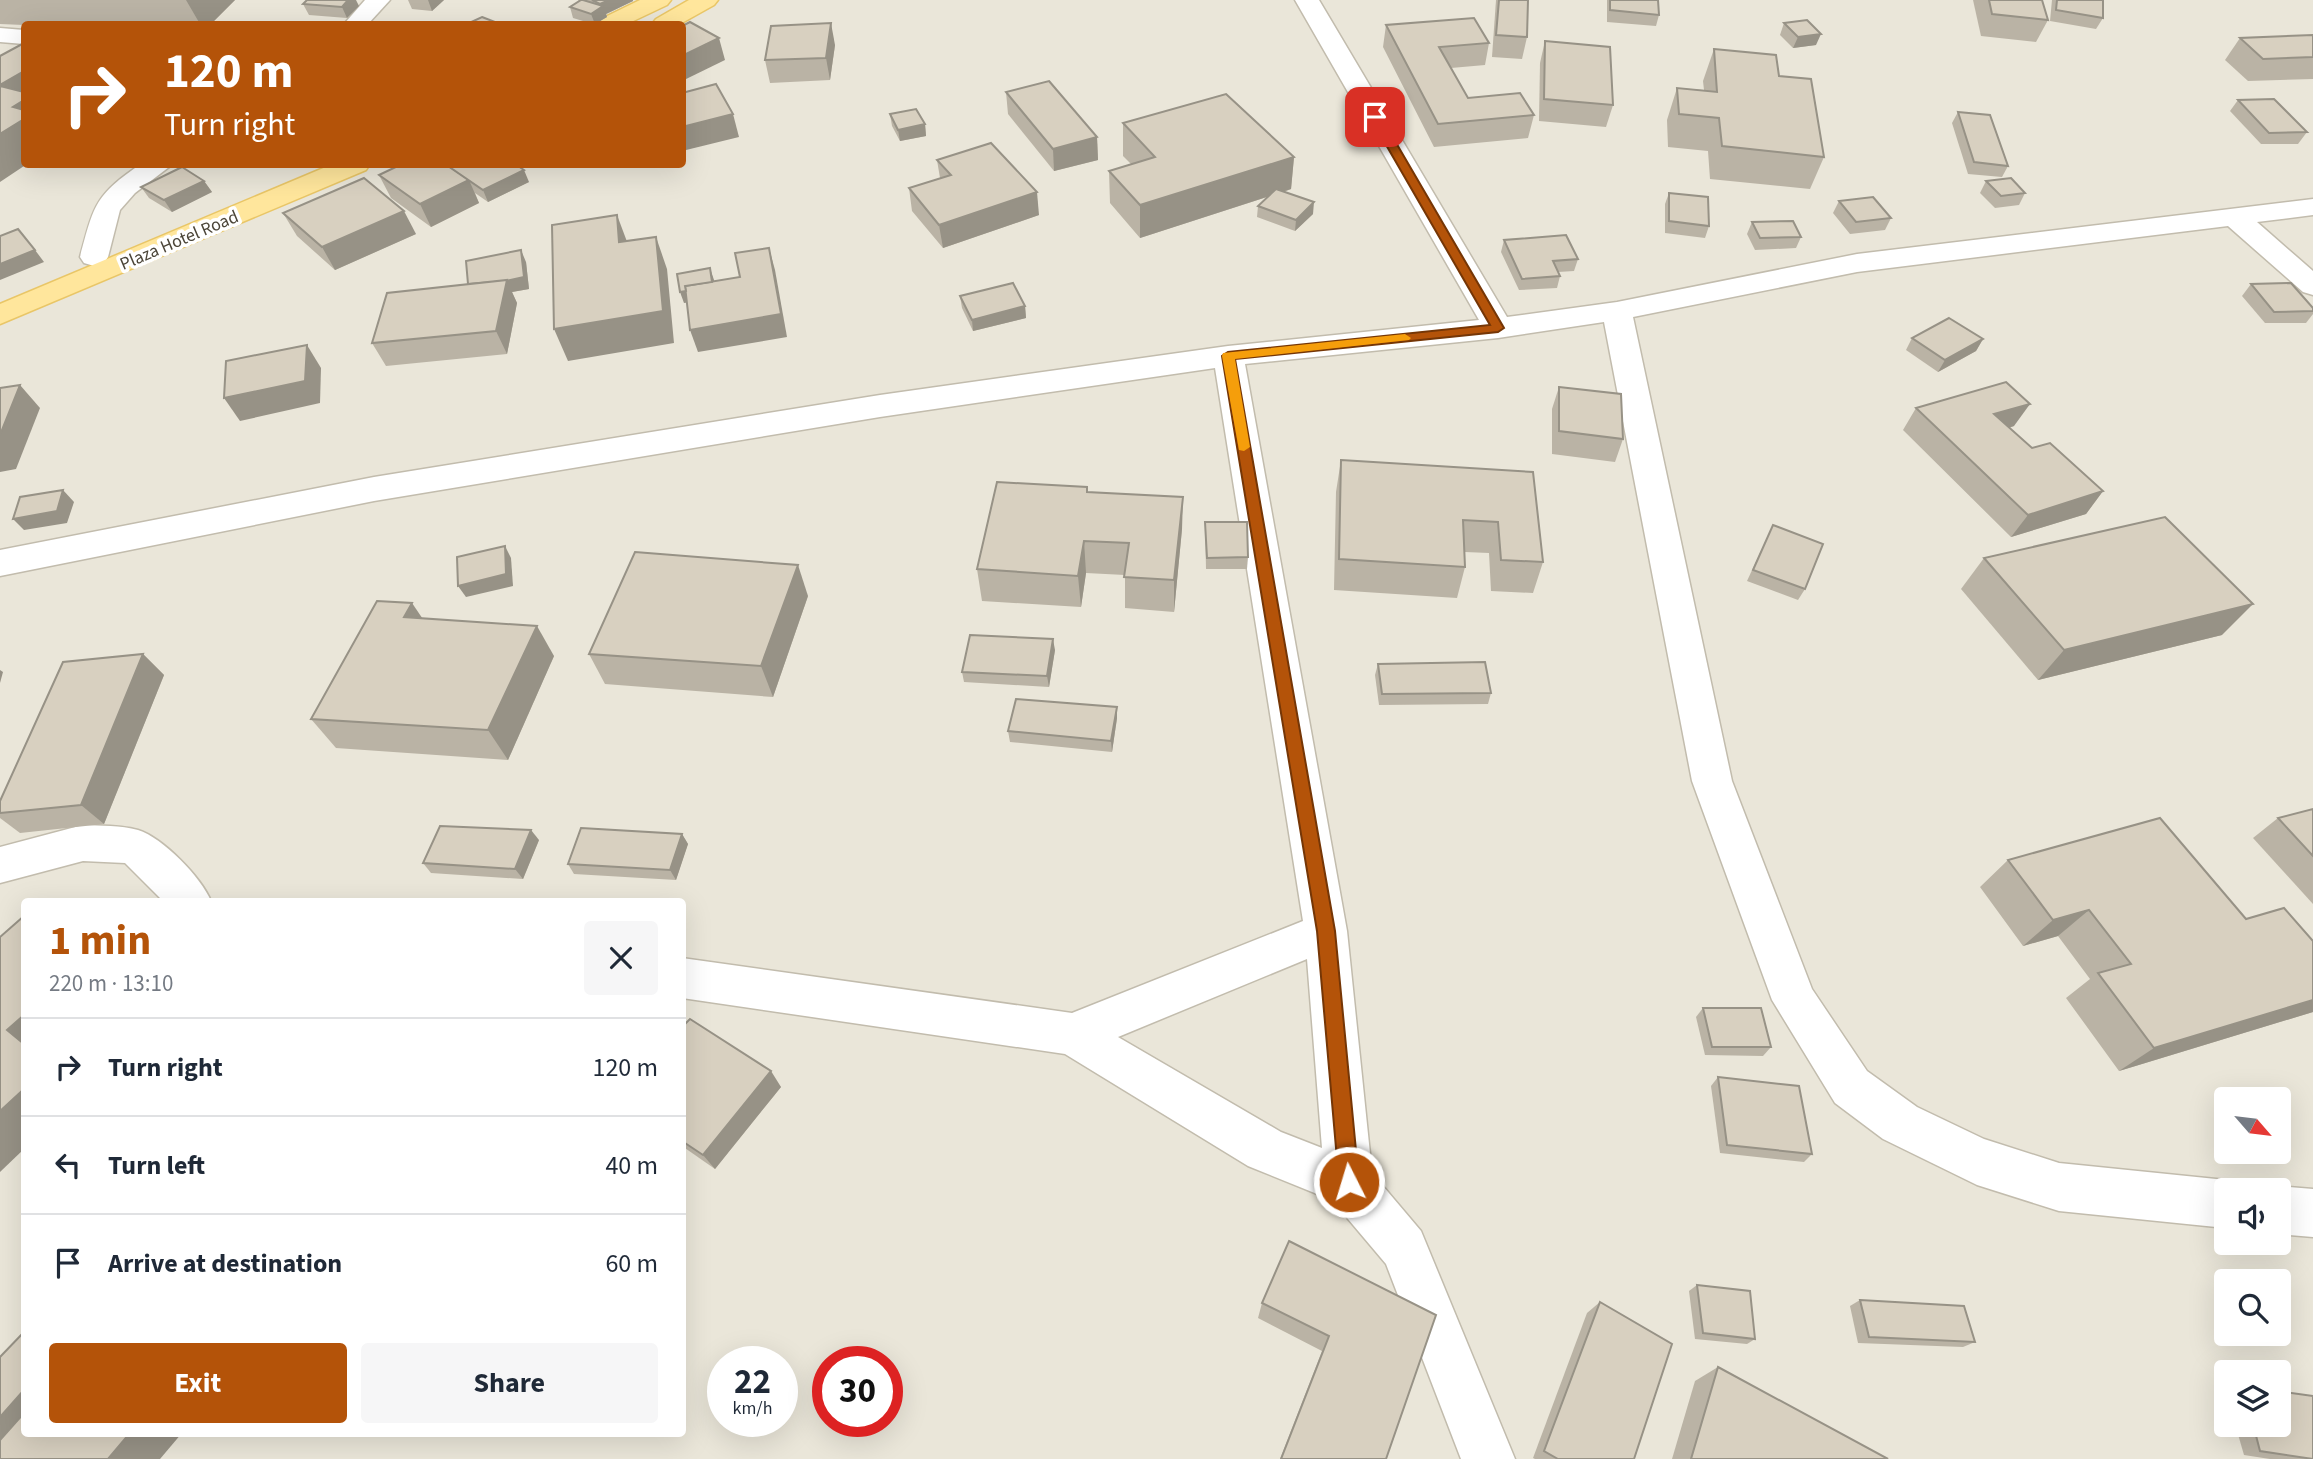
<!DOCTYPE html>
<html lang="en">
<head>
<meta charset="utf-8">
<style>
	body { margin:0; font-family:"Source Sans 3",sans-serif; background:#f6f6f7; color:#1f2937; height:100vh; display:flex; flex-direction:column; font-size:26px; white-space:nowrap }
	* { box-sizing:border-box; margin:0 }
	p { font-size:23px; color:#747a83 }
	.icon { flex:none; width:38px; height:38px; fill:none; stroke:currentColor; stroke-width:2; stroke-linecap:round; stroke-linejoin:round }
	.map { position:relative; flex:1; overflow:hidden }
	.panel { position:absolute; left:21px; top:898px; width:665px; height:539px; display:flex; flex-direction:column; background:#fff; border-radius:7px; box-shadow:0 7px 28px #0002 }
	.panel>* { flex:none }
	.hud { position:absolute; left:21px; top:21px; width:665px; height:147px; border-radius:7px; box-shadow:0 7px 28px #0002; background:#b45309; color:#fff; overflow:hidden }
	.needle { width:46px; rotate:118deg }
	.tools { position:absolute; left:2214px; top:1087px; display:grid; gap:14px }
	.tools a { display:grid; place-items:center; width:77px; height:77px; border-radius:7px; background:#fff; box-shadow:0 7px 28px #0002; font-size:35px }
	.speed { position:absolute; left:707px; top:1346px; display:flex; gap:14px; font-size:35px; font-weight:700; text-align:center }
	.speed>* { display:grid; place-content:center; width:91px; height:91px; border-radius:50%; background:#fff; box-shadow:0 7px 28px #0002; line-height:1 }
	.speed small { font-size:18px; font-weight:400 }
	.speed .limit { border:10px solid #d22; background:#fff; color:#111 }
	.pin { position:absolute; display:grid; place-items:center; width:60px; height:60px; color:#fff; margin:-30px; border-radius:14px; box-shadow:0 4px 10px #0006 }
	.me { position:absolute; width:77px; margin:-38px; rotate:355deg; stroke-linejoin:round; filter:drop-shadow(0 0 5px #0008) }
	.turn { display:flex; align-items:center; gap:24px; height:147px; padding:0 28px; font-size:32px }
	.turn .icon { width:91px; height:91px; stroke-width:2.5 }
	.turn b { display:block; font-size:49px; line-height:60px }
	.round { display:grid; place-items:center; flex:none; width:74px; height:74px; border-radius:7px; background:#f6f6f7 }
	.summary { display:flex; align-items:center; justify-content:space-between; height:119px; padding:0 28px }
	h1 { font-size:42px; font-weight:700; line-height:52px; color:#b45309 }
	.cta { display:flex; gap:14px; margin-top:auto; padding:14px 28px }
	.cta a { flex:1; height:80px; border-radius:7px; background:#b45309; color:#fff; font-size:28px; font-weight:700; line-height:80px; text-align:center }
	.cta a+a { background:#f6f6f7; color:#1f2937 }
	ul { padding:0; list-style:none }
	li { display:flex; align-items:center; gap:21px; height:98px; padding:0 28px; border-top:2px solid #e0e1e3 }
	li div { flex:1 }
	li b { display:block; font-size:26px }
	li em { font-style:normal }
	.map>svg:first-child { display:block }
</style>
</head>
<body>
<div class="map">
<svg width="2313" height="1459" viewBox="0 0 2313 1459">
	<rect width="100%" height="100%" fill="#f6f3ec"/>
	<!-- residential -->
	<path fill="#eae6d9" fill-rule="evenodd" d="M0 0H2313V1459H0ZM24 24H682V164H24ZM24 901H682V1433H24ZM2226 1099H2278V1152H2226ZM2226 1190H2278V1242H2226ZM2226 1281H2278V1334H2226ZM723 1362H782V1421H723ZM828 1362H887V1421H828ZM2226 1372H2278V1424H2226Z"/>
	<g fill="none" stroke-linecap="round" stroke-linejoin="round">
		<!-- street casing -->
		<g stroke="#c2bcad" stroke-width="3">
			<g id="street">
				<path d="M365 0H390L368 24H344Z"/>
				<path d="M1295 0H1319L1507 317 1617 302 1857 254 2313 199V215L2257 222 2313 271V295L2303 292 2228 226 1857 272 1633 317 1732 781 1812 989 1867 1071 1917 1107 1984 1139 2059 1163 2226 1180 2243 1187 2244 1190H2226V1228L2059 1211 1977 1185 1883 1139 1835 1103 1772 1000 1692 781 1604 322 1498 338 1245 364 1347 931 1372 1173 1421 1231 1515 1459H1461L1386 1264 1332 1200 1248 1166 1065 1054 682 998V958L1072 1013 1303 921 1215 368 880 417 374 501 0 576V550L374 477 880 395 1228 346 1479 320ZM1307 959 1322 1148 1281 1132 1118 1037Z"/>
				<path d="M0 28 24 30V44L0 42Z"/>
				<path d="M141 164H173L135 193 120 210 108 257 104 263 94 266 84 263 80 257C94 205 95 195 141 164Z"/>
				<path d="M83 825C100 826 121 825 138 830 163 838 201 877 211 901H163L125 863 83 861 0 883V847Z"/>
				<path d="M2278 1186 2313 1189V1237L2278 1234V1190H2268Z"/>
			</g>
		</g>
		<!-- primary casing -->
		<g stroke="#e9c667" stroke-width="3">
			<g id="primary">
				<path d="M640 0H671L667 5 627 24H597L601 19Z"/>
				<path d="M689 0H718L714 5 680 24H652L656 19Z"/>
				<path d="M333 164H370L366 170 0 324V304Z"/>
			</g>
		</g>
		<!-- street -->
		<use href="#street" fill="#fff" fill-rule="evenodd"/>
		<!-- primary -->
		<use href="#primary" fill="#ffe69c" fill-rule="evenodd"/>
	</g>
	<!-- wall -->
	<g fill="#bab3a5">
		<path d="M0 0H235L211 24 24 25 0 24Z"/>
		<path d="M408 0H444L432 11 412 9Z"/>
		<path d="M578 0H633V1L606 14 607 17 595 24H593L573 18 570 7 579 1Z"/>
		<path d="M1496 0H1528L1527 37 1522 59 1492 57Z"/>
		<path d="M1607 0H1658L1659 15 1656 26 1607 22Z"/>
		<path d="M1973 0H2042L2048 20 2036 42 1981 36Z"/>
		<path d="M2052 0H2103V18L2096 29 2050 21Z"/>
		<path d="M303 4 359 6 347 18 309 15Z"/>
		<path d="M1784 23 1816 45 1793 48 1780 35Z"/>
		<path d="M1386 25 1489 43 1485 65 1451 68 1468 98 1534 115 1528 138 1434 147 1383 47Z"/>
		<path d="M2240 38 2313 57V79L2248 81 2225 60Z"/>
		<path d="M1545 41 1613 105 1606 127 1539 121 1540 63Z"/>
		<path d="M835 45 830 80 770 83 765 60Z"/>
		<path d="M1714 49 1779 76 1824 157 1810 189 1710 179 1708 151 1668 147 1667 120 1677 88 1704 90 1703 81Z"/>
		<path d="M1006 92 1097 137 1098 160 1054 171 1008 114Z"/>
		<path d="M2238 100 2307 132 2298 144H2261L2230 111Z"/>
		<path d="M1958 112 2008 166 2002 177 1968 174 1952 123Z"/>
		<path d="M890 114 925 124 926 136 900 141 892 126Z"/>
		<path d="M1123 123 1294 157 1291 189 1284 192 1313 214 1295 231 1257 217 1258 206 1267 197 1140 238 1110 203 1109 171 1131 164 1123 156Z"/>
		<path d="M937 160 1039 215 943 248 912 211 909 188 940 178Z"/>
		<path d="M448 166 529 182 488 202 475 193 479 203 431 227 391 198 379 175Z"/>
		<path d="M204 181 212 192 172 212 149 198 141 187Z"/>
		<path d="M1986 181 2025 193 2019 205 1995 208 1980 193Z"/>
		<path d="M1669 193 1709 226 1705 238 1665 233V204Z"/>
		<path d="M1839 201 1891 218 1885 230 1850 234 1833 213Z"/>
		<path d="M283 213 416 234 335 270 297 236Z"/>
		<path d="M1752 222 1801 237 1796 248 1755 250 1747 234Z"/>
		<path d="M1504 240 1578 259 1574 271 1558 272 1560 276 1557 288 1519 290 1501 252Z"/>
		<path d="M526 262 529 289 512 292 517 303 507 354 386 366 372 343 468 284Z"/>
		<path d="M2251 284 2313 308V314L2306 323H2265L2242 296Z"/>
		<path d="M960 296 1025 306 1026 318 973 331 962 308Z"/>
		<path d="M1912 338 1983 339 1976 351 1938 372 1906 350Z"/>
		<path d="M1559 387 1623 439 1615 462 1552 454V409Z"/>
		<path d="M1916 408 2014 426 2009 428 2032 448 2103 491 2086 514 2011 537 1903 430Z"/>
		<path d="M1341 460 1533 472 1543 562 1533 593 1491 591 1489 553 1465 552V567L1457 598 1334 590 1336 492Z"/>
		<path d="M1087 487 1088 492 1182 529 1174 612 1125 608V575L1086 573 1081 607 982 601 977 569Z"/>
		<path d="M1205 522 1248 557 1247 569H1206Z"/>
		<path d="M1773 525 1805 589 1798 600 1747 581Z"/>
		<path d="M1984 558 2222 635 2038 680 1961 589Z"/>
		<path d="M808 596 773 697 605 684 589 654Z"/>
		<path d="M422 619 554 656 508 760 336 748 311 719Z"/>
		<path d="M1055 650 1049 687 964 682 962 672Z"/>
		<path d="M143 654 164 675 104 824 20 833 0 818V801Z"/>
		<path d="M1378 664 1491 693 1488 704 1379 705 1375 675Z"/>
		<path d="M1117 707V718L1112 752 1010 742 1008 731Z"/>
		<path d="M2313 809V904L2253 838 2278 818Z"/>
		<path d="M682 834 688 844 676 880 574 874 568 864Z"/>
		<path d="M539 840 523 879 431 873 423 863Z"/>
		<path d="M2008 860 2246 919 2313 941V1012L2119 1071 2066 998 2090 979 2058 936 2023 946 1980 887Z"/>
		<path d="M1703 1008 1771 1047 1763 1056 1705 1055 1696 1017Z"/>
		<path d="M682 1027 781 1087 715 1169 682 1146Z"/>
		<path d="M1718 1077 1812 1154 1804 1162 1720 1153 1711 1086Z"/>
		<path d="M1289 1241 1386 1459H1280L1322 1351 1258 1318 1262 1303Z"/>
		<path d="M1697 1285 1755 1339 1747 1344 1695 1339 1689 1291Z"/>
		<path d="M1860 1300 1975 1342 1963 1347 1858 1343 1850 1306Z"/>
		<path d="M1600 1302 1634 1459H1535L1533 1458 1587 1313Z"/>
		<path d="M1718 1367 1888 1459H1672L1695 1381Z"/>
		<path d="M2235 1424H2278L2313 1459H2270L2244 1455Z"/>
	</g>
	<!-- shaded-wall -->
	<g fill="#979286">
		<path d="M186 0H235L211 24H200Z"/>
		<path d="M348 0H356L359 6 347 18 342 7Z"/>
		<path d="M428 0H444L432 11Z"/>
		<path d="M609 0H633V1L606 14 607 17 595 24 591 14 600 4Z"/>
		<path d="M831 23 835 45 830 80 826 58Z"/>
		<path d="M1821 34 1816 45 1793 48 1798 37Z"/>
		<path d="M719 38 725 60 682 81V56Z"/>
		<path d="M24 71V164H27L0 182V85Z"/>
		<path d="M733 114 739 137 682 151V127Z"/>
		<path d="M925 124 926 136 900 141 898 130Z"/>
		<path d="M1097 137 1098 160 1054 171 1053 149Z"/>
		<path d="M1294 157 1291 189 1140 238V205Z"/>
		<path d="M254 164H264L256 168Z"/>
		<path d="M524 170 529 182 488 202 483 190Z"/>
		<path d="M469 180 479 203 431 227 420 204Z"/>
		<path d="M204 181 212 192 172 212 164 200Z"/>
		<path d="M1037 192 1039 215 943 248 939 225Z"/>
		<path d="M1314 202 1313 214 1295 231 1296 220Z"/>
		<path d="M404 211 416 234 335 270 322 247Z"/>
		<path d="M617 215 629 247 619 242Z"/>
		<path d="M656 237 667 269 674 343 568 361 554 329Z"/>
		<path d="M769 248 775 270 787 337 698 352 690 330Z"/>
		<path d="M35 250 44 262 0 280V264Z"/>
		<path d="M521 250 526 262 529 289 512 292 517 303 507 354 496 331 474 300Z"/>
		<path d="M710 268 714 280 717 298 684 303 680 292Z"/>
		<path d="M1025 306 1026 318 973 331 972 320Z"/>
		<path d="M1983 339 1976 351 1938 372 1945 360Z"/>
		<path d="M307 345 321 368 320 403 240 421 224 398Z"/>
		<path d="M20 385 40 408 16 469 0 472V435Z"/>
		<path d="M2030 404 2014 426 1979 437 1994 414Z"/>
		<path d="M63 490 74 502 67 523 24 530 13 519Z"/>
		<path d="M2103 491 2086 514 2011 537 2028 515Z"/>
		<path d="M1183 497 1182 529 1174 612V580Z"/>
		<path d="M1084 541 1086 573 1081 607 1078 576Z"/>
		<path d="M505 546 511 558 513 586 466 597 458 586Z"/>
		<path d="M798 565 808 596 773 697 761 666Z"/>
		<path d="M412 603 433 634 404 617Z"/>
		<path d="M2253 604 2222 635 2038 680 2064 650Z"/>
		<path d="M537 626 554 656 508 760 488 730Z"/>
		<path d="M1053 639 1055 650 1049 687 1047 676Z"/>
		<path d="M143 654 164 675 104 824 81 805Z"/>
		<path d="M0 670 3 672 0 683Z"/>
		<path d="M1117 707V718L1112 752 1111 741Z"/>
		<path d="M531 830 539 840 523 879 515 869Z"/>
		<path d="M682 834 688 844 676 880 670 870Z"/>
		<path d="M2089 910 2058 936 2023 946 2053 920Z"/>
		<path d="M2313 1000V1012L2119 1071 2154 1048Z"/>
		<path d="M24 1015V1044L7 1030Z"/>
		<path d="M771 1071 781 1087 715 1169 703 1155Z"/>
		<path d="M24 1089V1149L0 1172V1111Z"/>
		<path d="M24 1390V1433L0 1459V1417Z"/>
		<path d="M130 1433H182L160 1459H108Z"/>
	</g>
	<!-- building -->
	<g fill="#d8d0c0" stroke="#979286" stroke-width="2">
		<path d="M307 0H348L342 7 303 4Z"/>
		<path d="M581 0H583L603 6 591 14 570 7Z"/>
		<path d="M592 0H609L600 4Z"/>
		<path d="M1499 0H1528L1527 37 1496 35Z"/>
		<path d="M1610 0H1658L1659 15 1610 10Z"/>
		<path d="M1989 0H2042L2048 20 1992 14Z"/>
		<path d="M2057 0H2103V18L2056 10Z"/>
		<path d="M482 17 500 24H467Z"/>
		<path d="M1474 18 1489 43 1439 47 1468 98 1520 93 1534 115 1438 124 1386 25Z"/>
		<path d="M1807 20 1821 34 1798 37 1784 23Z"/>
		<path d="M690 22 719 38 682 56V26Z"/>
		<path d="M831 23 826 58 765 60 771 26Z"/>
		<path d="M2313 35V57L2263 59 2240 38Z"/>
		<path d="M1545 41 1610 47 1613 105 1544 99Z"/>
		<path d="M24 43V71L0 85V56Z"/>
		<path d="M1714 49 1776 55 1779 76 1811 79 1824 157 1722 146 1719 118 1679 114 1677 88 1717 92Z"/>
		<path d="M1049 81 1097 137 1053 149 1006 92Z"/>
		<path d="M716 84 733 114 682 127V93Z"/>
		<path d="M0 86 24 92V100L13 107 24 110V119L0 134Z"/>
		<path d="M1226 94 1294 157 1140 205 1109 171 1155 157 1123 123Z"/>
		<path d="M2274 99 2307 132 2269 133 2238 100Z"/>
		<path d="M916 109 925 124 898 130 890 114Z"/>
		<path d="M1958 112 1990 115 2008 166 1974 162Z"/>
		<path d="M991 143 1037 192 939 225 909 188 951 175 937 160Z"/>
		<path d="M402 164H446L469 180 420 204 379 175Z"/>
		<path d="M451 164H515L524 170 483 190 448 166Z"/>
		<path d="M182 167 204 181 164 200 141 187Z"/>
		<path d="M364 178 404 211 322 247 283 213Z"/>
		<path d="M2011 178 2025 193 2001 196 1986 181Z"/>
		<path d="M1276 189 1314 202 1296 220 1258 206Z"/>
		<path d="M1669 193 1708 197 1709 226 1669 221Z"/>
		<path d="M1873 197 1891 218 1856 222 1839 201Z"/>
		<path d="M617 215 619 242 656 237 663 311 554 329 552 225Z"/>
		<path d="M1793 221 1801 237 1760 238 1752 222Z"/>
		<path d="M18 229 35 250 0 264V236Z"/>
		<path d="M1566 235 1578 259 1553 261 1560 276 1522 279 1504 240Z"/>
		<path d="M769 248 781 314 690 330 685 286 740 277 735 253Z"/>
		<path d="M521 250 524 277 506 281 468 284 466 261Z"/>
		<path d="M710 268 712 282 685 286 686 291 680 292 677 274Z"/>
		<path d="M507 280 496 331 372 343 387 293Z"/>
		<path d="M1013 283 1025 306 972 320 960 296Z"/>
		<path d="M2291 283 2313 308V311L2274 312 2251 284Z"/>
		<path d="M1949 318 1983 339 1945 360 1912 338Z"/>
		<path d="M307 345 305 381 224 398 226 361Z"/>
		<path d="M2006 382 2030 404 1994 414 2032 448 2050 443 2103 491 2028 515 1916 408Z"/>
		<path d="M20 385 0 435V388Z"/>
		<path d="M1559 387 1621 394 1623 439 1559 431Z"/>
		<path d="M1341 460 1533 472 1543 562 1501 560 1498 522 1463 520 1465 567 1339 559Z"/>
		<path d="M997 482 1087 487V492L1183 497 1174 580 1124 577 1129 543 1084 541 1078 576 977 569Z"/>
		<path d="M63 490 57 511 13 519 20 497Z"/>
		<path d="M2165 517 2253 604 2064 650 1984 558Z"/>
		<path d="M1205 522H1247L1248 557 1207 558Z"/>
		<path d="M1773 525 1823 544 1805 589 1753 570Z"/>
		<path d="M505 546 506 574 458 586 457 557Z"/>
		<path d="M635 552 798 565 761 666 589 654Z"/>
		<path d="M377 601 412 603 404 617 537 626 488 730 311 719Z"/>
		<path d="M970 635 1053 639 1047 676 962 672Z"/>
		<path d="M143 654 81 805 0 813V801L63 662Z"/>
		<path d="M1485 662 1491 693 1382 694 1378 664Z"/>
		<path d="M1016 699 1117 707 1111 741 1008 731Z"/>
		<path d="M2313 809V856L2278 818Z"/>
		<path d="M2160 818 2246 919 2284 908 2313 941V1000L2154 1048 2098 973 2131 964 2089 910 2053 920 2008 860Z"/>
		<path d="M440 826 531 830 515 869 423 863Z"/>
		<path d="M581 828 682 834 670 870 568 864Z"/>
		<path d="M24 916V1015L7 1030 24 1044V1089L0 1111V937Z"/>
		<path d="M1703 1008H1761L1771 1047H1712Z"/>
		<path d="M690 1019 771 1071 703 1155 682 1141V1027Z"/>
		<path d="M1718 1077 1799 1086 1812 1154 1727 1145Z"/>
		<path d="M1289 1241 1436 1315 1386 1459H1281L1329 1336 1262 1303Z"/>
		<path d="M1697 1285 1750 1291 1755 1339 1703 1333Z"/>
		<path d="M1860 1300 1964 1306 1975 1342 1869 1337Z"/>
		<path d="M1600 1302 1672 1344 1634 1459H1558L1544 1451Z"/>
		<path d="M24 1332V1390L0 1417V1357Z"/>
		<path d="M1718 1367 1888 1459H1691Z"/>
		<path d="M2278 1391 2313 1396V1459L2260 1451 2253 1424H2278Z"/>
		<path d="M24 1413V1433H130L108 1459H0V1440Z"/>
	</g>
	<!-- route -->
	<path fill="#b45309" stroke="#753606" stroke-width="2" d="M1375 114 1381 117 1504 328 1498 332 1235 359 1335 931 1359 1182 1356 1189 1349 1192 1342 1189 1339 1182 1317 931 1222 356 1228 352 1490 325 1370 117Z"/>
	<!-- slow -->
	<path fill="#f59e0b" d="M1405 334 1411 338 1409 340 1235 359 1250 447 1244 451 1239 450 1222 356 1223 353Z"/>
	<g text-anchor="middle" stroke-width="7" stroke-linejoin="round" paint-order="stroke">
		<!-- far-street labels -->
		<g font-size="18" fill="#4b4538" stroke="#fff">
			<text transform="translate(179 240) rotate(-23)" y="6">Plaza Hotel Road</text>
		</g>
	</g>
</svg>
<div class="tools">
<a><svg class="needle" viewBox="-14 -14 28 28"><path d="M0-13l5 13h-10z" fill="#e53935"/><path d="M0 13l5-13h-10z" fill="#747a83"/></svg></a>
<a><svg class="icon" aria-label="sound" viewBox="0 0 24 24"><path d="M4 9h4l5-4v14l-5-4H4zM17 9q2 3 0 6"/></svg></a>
<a><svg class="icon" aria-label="search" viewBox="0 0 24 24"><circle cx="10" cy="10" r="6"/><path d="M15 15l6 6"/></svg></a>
<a><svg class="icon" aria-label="layers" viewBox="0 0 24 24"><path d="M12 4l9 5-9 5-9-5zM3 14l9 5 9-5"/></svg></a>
</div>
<div class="speed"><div>22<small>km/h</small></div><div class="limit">30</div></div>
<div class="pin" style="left:1375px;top:117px;background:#d93025"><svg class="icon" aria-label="arrive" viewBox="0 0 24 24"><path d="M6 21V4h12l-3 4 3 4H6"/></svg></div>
<svg class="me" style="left:1349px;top:1182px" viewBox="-20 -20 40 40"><circle r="17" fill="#b45309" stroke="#fff" stroke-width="3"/><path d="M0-11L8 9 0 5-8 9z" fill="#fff"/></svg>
<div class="hud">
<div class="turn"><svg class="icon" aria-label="right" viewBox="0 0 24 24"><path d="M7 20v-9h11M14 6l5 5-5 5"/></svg><div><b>120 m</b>Turn right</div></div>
</div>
<section class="panel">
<div class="summary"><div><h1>1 min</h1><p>220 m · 13:10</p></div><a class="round"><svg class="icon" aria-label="close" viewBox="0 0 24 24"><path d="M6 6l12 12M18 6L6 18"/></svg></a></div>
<ul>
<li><svg class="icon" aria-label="right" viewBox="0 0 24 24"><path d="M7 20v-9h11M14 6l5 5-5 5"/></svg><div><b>Turn right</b></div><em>120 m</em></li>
<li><svg class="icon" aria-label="left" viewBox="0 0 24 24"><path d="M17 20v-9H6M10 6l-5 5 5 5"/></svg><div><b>Turn left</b></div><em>40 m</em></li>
<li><svg class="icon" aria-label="arrive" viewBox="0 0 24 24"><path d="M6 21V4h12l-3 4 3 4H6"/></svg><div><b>Arrive at destination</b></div><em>60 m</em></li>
</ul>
<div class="cta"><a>Exit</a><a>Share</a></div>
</section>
</div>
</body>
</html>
